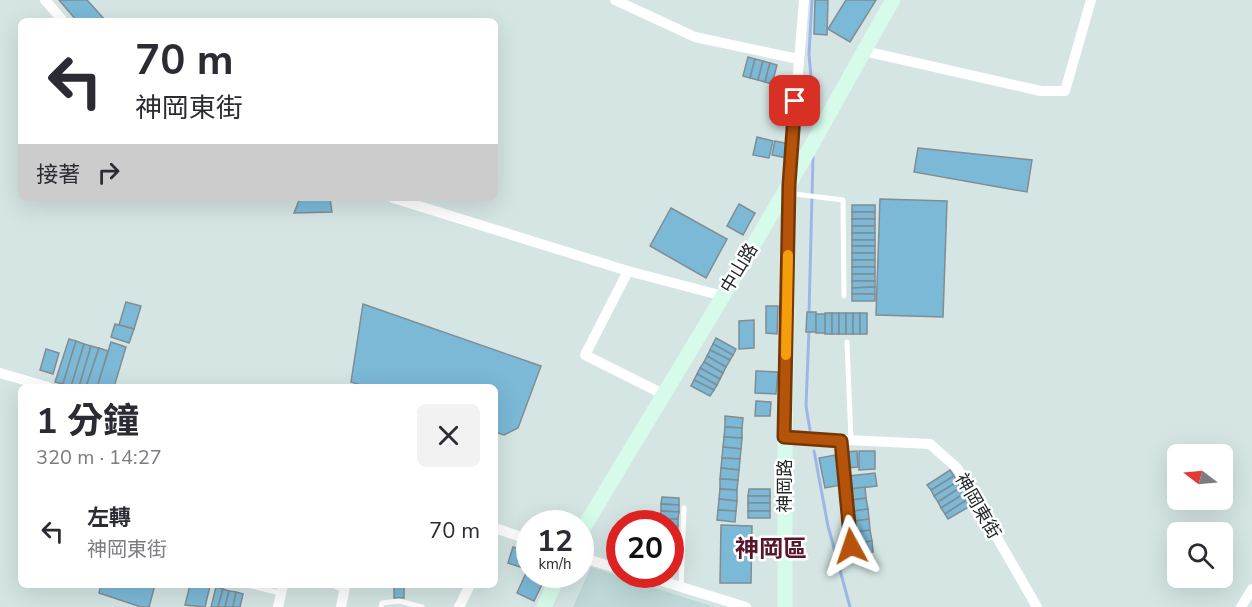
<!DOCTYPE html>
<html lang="zh-TW">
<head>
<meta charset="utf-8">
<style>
	body { margin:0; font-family:"Nunito Sans","Noto Sans TC",sans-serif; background:#f2f2f3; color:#2b2b33; height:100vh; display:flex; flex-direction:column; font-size:22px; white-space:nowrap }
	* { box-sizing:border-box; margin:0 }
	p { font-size:20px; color:#7c7c81 }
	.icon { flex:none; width:33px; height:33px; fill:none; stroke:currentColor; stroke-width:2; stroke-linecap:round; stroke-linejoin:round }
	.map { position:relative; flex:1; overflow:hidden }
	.drawer { position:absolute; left:18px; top:384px; width:480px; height:204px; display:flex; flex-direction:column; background:#fff; border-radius:9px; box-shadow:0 6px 24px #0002 }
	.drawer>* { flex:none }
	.hud { position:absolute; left:18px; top:18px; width:480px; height:183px; border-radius:9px; box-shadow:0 6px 24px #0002; background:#fff; color:#2b2b33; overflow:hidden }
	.needle { width:39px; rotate:286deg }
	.tools { position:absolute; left:1167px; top:444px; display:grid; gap:12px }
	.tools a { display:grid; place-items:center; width:66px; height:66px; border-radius:9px; background:#fff; box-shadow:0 6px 24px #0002; font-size:30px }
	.speed { position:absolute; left:516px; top:510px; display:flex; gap:12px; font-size:30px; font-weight:700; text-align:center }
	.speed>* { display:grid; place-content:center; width:78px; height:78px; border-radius:50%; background:#fff; box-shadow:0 6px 24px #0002; line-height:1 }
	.speed small { font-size:15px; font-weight:400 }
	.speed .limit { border:9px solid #d22; background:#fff; color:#111 }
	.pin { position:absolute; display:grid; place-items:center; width:51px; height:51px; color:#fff; margin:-26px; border-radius:12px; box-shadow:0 3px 9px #0006 }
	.me { position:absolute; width:66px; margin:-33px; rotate:355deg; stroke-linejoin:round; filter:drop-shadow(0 0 4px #0008) }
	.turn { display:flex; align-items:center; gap:21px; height:126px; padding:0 18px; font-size:27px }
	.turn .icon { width:78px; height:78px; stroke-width:2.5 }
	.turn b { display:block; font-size:42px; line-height:51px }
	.then { display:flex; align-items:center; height:57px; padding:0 18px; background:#0003; gap:12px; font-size:22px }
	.round { display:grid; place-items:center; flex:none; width:63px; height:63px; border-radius:9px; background:#f2f2f3 }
	.overview { display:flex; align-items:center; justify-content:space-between; height:102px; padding:0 18px }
	h1 { font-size:36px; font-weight:700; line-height:45px }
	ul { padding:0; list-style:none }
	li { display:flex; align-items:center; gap:18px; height:90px; padding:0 18px }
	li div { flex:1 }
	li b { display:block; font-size:22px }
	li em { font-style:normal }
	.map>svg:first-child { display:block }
</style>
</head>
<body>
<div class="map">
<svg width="1252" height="607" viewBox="0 0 1252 607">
	<rect width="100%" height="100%" fill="#d4e5e4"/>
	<!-- built -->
	<path fill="#bed9d8" d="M591 567 714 607H573Z"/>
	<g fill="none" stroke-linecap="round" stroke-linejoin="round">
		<!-- stream -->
		<g stroke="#9db6e7" stroke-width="3">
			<path d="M812 0 809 54 814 111"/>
			<path d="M809 314 813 157"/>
			<path d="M809 330 806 406 810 430"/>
			<path d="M814 451 828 526 850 607"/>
		</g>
	</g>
	<!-- building -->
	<g fill="#7bb9d7" stroke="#808d93" stroke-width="1.5">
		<path d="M59 0H87L106 21H77Z"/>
		<path d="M815 0H828L827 35 814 34Z"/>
		<path d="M846 0H876L850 42 828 29Z"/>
		<path d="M748 57 755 59 750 78 743 76Z"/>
		<path d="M755 59 763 61 758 80 750 78Z"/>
		<path d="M763 61 770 63 765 82 758 80Z"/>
		<path d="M770 63 777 65 772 84 765 82Z"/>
		<path d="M757 137 773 141 769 158 753 155Z"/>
		<path d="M775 141 790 144 787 158 772 155Z"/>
		<path d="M918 148 1032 160 1027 192 914 172Z"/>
		<path d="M300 198H330L332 212 294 213Z"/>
		<path d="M880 199 947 201 943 317 876 315Z"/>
		<path d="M739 204 755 213 743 235 727 226Z"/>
		<rect x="852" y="205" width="23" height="7"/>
		<path d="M671 208 727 239 706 278 650 246Z"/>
		<rect x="852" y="212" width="23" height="7"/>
		<rect x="852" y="219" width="23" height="7"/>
		<rect x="852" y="226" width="23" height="7"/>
		<rect x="852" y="233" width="23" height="7"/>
		<rect x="852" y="240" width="23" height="6"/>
		<rect x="852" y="246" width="23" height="7"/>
		<rect x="852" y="253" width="23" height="7"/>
		<rect x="852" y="260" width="23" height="7"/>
		<rect x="852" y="267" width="23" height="7"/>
		<rect x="852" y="274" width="23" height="7"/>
		<path d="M852 281H875V287L852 288Z"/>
		<path d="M875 287V294H852V288Z"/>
		<rect x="852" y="294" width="23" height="7"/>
		<path d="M126 302 141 306 134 329 119 325Z"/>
		<path d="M363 304 541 366 518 428 504 435 495 432V387H367L351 382Z"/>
		<path d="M766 306H778L777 334 766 333Z"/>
		<path d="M807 312H816V332H806Z"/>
		<rect x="825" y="313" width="7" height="21"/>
		<rect x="832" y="313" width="7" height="21"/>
		<rect x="839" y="313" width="7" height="21"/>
		<rect x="846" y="313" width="7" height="21"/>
		<rect x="853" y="313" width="7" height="21"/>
		<rect x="860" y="313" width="7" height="21"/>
		<rect x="816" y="314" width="9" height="19"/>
		<path d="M754 320V348L739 349V321Z"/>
		<path d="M115 324 134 329 129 343 111 337Z"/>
		<path d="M716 338 736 349 733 355 713 344Z"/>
		<path d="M69 339 76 341 63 384 55 382Z"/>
		<path d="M76 341 84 344 71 387 63 384Z"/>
		<path d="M111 342 126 347 114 387H97Z"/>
		<path d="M84 344 91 346 79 387H71Z"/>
		<path d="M713 344 733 355 730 360 710 350Z"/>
		<path d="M91 346 99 348 86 387H79Z"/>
		<path d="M99 348 108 351 97 387H86Z"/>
		<path d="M46 349 59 353 53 374 40 370Z"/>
		<path d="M710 350 730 360 726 367 707 356Z"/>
		<path d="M707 356 726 367 723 373 704 362Z"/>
		<path d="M704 362 723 373 720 379 700 368Z"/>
		<path d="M700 368 720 379 717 385 697 374Z"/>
		<path d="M756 371 778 372 776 394 755 393Z"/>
		<path d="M697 374 717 385 714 390 694 380Z"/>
		<path d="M694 380 714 390 710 396 691 386Z"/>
		<path d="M756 401 771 402 770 416H755Z"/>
		<path d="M725 416 743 418 742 428 725 427Z"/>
		<path d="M725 427 742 428V438L724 437Z"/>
		<path d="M724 437 742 438 741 449 723 447Z"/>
		<path d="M723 447 741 449 740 459 722 458Z"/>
		<path d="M857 451 858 467 847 468 846 452Z"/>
		<path d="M859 451H875V469L859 470Z"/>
		<path d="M835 455 841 485 825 488 819 458Z"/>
		<path d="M722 458 740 459 739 470 721 468Z"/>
		<path d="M721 468 739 470 738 480 720 479Z"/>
		<path d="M950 470 954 476 931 490 927 485Z"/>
		<path d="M875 473 877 486 851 489 849 476Z"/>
		<path d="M954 476 957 482 934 496 931 490Z"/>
		<path d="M720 479 738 480 737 490 720 489Z"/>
		<path d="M957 482 961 487 938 502 934 496Z"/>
		<path d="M865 487 866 498 852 500 851 489Z"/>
		<path d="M961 487 965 493 941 508 938 502Z"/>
		<path d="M720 489 737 490V501L719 499Z"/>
		<path d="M749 489H770V496H748Z"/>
		<path d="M965 493 968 499 945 514 941 508Z"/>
		<rect x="748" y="496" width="22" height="7"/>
		<path d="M662 497 679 498V505L661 504Z"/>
		<path d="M866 498 868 509 854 511 852 500Z"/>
		<path d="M719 499 737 501 736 511 718 510Z"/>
		<path d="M968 499 972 505 948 519 945 514Z"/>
		<rect x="748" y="503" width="22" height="8"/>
		<path d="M661 504 679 505V512L661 511Z"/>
		<path d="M868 509 869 519 855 521 854 511Z"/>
		<path d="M718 510 736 511 735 522 717 520Z"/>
		<path d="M661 511 679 512 678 519H660Z"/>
		<rect x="748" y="511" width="22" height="7"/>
		<path d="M660 519H678V526H670V524H660Z"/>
		<path d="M869 519 870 530 856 532 855 521Z"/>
		<path d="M721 525 752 526 751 583H720Z"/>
		<path d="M670 526H678L677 533H670Z"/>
		<path d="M870 530 872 541 858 543 856 532Z"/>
		<path d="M670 533H677V541L670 540Z"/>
		<path d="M670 540 677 541V547H670Z"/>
		<path d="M872 541 873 552 859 553 858 543Z"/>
		<path d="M513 547 530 552V574H547L534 601 517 593 526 573 523 568 508 563Z"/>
		<path d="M670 547H677L676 555 670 554Z"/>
		<path d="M101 585H155L149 607H141L99 593Z"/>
		<path d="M190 585 210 586 205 607 185 605Z"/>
		<rect x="394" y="585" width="10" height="13"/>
		<path d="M216 587 223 589 218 607H211Z"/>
		<path d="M223 589 229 591 225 607H218Z"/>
		<path d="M229 591 236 592 233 607H225Z"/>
		<path d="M236 592 243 594 240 607H233Z"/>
	</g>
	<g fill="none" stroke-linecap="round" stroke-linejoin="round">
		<!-- lane -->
		<g stroke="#fff" stroke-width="5">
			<path d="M792 190 795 194 843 200 844 296"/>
			<path d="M847 342 851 440"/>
			<path d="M841 441 851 546"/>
			<path d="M247 585 281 593"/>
			<path d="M681 587 684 508"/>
			<path d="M381 607 382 603 399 601 422 607"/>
		</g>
		<!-- street -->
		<g stroke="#fff" stroke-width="10">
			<path d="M45 0 63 21"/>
			<path d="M615 0 695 37 798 59"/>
			<path d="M864 51 1041 91H1065L1091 0"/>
			<path d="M789 182 804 0"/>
			<path d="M393 198 628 271 723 296"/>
			<path d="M628 271 585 355 663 394"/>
			<path d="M0 373 48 387"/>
			<path d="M785 437 930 444 957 468 1037 607"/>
			<path d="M495 528 530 540"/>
			<path d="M580 557 620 569"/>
			<path d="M639 574 746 607"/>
			<path d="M338 585 345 587 341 607"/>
			<path d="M278 607 283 585"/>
			<path d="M459 607 470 585"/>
			<path d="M1241 607 1252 589"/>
		</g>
		<!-- secondary -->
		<g stroke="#d6fbea" stroke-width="15">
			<path d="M580 534C649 418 720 303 788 186 824 125 857 62 893 0"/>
			<path d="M544 607 559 574"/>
			<path d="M785 607V437L789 188"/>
		</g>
	</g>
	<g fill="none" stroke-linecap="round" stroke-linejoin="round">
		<!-- route casing -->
		<g stroke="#753606" stroke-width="15">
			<path id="route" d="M795 101 789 185 784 437 841 441 851 546"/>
		</g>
		<!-- route -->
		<use href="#route" stroke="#b45309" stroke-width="10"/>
		<!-- slow -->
		<path stroke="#f59e0b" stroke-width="10" d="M786 355 788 255"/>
	</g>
	<g text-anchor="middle" stroke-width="5" stroke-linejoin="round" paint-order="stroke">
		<!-- street labels -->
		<g font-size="18" fill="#222828" stroke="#fff">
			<text transform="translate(739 268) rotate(-59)" y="6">中山路</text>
			<text transform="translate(785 486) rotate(-90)" y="6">神岡路</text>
			<text transform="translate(978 506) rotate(60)" y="6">神岡東街</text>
		</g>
		<!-- district labels -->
		<g font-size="24" font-weight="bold" fill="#59152b" stroke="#fff">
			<text x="771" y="557">神岡區</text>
		</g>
	</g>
</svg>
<div class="tools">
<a><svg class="needle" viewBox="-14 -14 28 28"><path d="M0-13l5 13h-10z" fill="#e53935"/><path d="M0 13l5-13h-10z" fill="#7c7c81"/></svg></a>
<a><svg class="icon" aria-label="search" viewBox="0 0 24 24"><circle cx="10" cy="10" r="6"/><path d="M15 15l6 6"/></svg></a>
</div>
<div class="speed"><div>12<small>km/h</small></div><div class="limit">20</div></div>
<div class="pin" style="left:795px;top:101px;background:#d93025"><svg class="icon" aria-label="arrive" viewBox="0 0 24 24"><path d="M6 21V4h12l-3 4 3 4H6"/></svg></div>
<svg class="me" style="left:851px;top:546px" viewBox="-20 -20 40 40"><path d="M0-17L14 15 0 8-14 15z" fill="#b45309" stroke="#fff" stroke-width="4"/></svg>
<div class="hud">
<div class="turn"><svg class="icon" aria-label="left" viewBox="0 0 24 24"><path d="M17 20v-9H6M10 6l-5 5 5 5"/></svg><div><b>70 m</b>神岡東街</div></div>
<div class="then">接著<svg class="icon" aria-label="right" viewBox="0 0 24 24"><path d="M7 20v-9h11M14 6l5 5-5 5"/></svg></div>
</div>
<section class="drawer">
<div class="overview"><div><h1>1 分鐘</h1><p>320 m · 14:27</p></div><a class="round"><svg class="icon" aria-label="close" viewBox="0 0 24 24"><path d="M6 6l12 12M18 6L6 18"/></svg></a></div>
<ul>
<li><svg class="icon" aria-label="left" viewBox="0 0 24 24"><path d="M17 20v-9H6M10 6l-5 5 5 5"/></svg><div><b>左轉</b><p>神岡東街</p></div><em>70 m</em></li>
</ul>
</section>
</div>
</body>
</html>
